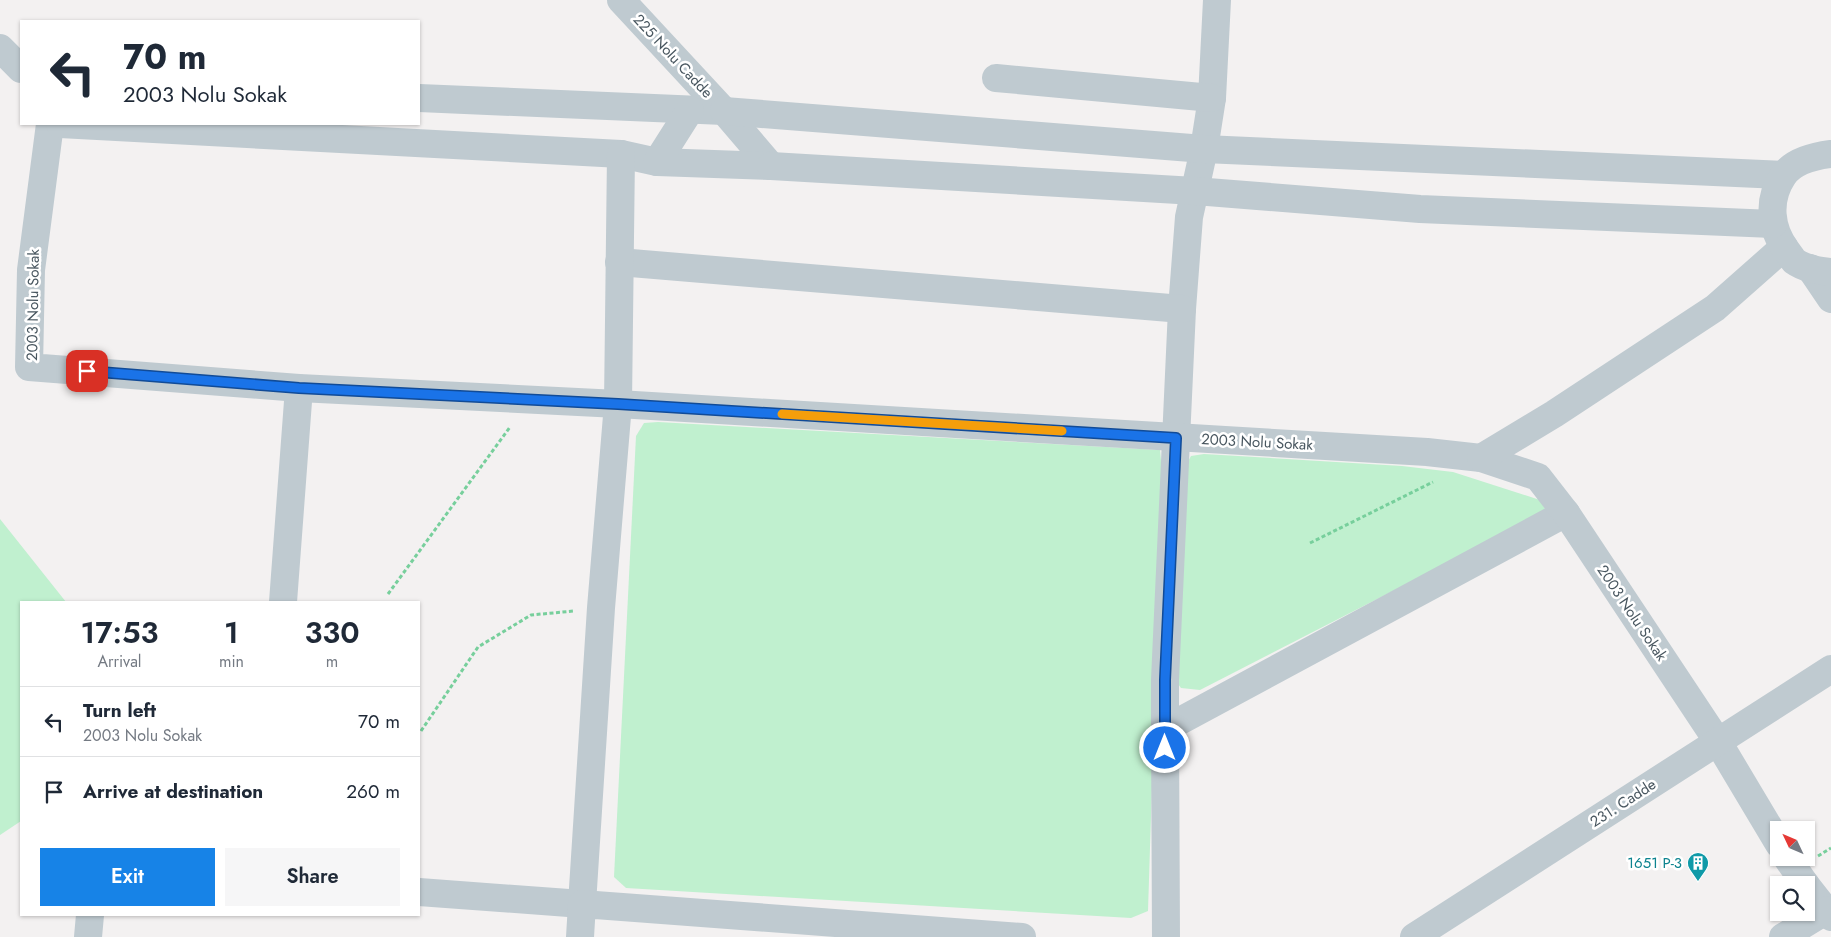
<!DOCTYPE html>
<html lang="en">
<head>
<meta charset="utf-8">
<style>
	body { margin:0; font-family:Jost,sans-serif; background:#f6f6f7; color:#1f2937; height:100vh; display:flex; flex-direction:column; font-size:19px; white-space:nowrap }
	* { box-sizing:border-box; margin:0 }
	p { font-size:16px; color:#747a83 }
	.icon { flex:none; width:28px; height:28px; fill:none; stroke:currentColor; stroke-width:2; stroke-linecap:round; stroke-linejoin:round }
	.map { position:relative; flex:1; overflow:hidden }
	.details { position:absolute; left:20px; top:601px; width:400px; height:315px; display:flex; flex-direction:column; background:#fff; border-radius:0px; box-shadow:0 1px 4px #0004 }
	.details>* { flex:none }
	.guide { position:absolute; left:20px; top:20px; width:400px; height:105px; border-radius:0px; box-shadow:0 1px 4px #0004; background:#fff; color:#1f2937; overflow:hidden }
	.needle { width:32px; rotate:314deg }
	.buttons { position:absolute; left:1770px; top:821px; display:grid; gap:10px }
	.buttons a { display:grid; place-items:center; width:45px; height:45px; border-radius:0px; background:#fff; box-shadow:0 1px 4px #0004; font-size:25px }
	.pin { position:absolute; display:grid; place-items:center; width:42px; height:42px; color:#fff; margin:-21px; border-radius:10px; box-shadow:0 2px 8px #0006 }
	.me { position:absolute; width:55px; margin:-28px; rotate:0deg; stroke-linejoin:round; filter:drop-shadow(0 0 4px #0008) }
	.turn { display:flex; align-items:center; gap:18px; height:105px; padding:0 20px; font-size:22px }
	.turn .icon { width:65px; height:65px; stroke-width:2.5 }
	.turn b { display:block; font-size:35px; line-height:42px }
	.eta { display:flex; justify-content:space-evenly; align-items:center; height:85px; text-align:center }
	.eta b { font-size:30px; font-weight:600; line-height:35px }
	.primary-button { display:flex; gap:10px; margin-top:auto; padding:10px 20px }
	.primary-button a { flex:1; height:58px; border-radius:0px; background:#1783e7; color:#fff; font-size:20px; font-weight:600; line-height:58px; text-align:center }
	.primary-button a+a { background:#f6f6f7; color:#1f2937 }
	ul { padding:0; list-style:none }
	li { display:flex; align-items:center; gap:15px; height:70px; padding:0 20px; border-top:1px solid #e0e1e3 }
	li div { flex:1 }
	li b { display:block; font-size:19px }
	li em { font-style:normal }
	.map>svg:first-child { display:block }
</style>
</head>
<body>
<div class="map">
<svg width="1831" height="937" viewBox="0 0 1831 937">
	<rect width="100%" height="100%" fill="#f3f1f1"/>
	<!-- green -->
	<g fill="#c0f0cf">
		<path d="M658 422 1160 450 1162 471 1148 911 1131 918 626 888 614 877 636 436 644 423Z"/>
		<path d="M1204 454 1402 466 1453 472 1540 500 1547 512 1200 690 1181 688 1172 676 1185 467 1191 456Z"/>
		<path d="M0 519 66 602H21V821L0 835Z"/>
	</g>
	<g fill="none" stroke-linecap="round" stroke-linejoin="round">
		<!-- path -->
		<g stroke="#77cf9c" stroke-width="3" stroke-dasharray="4 2.5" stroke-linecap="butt">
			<path d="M1310 543 1433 482"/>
			<path d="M388 594 510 427"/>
			<path d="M421 731 478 647 531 615 574 611"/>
			<path d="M1818 856 1831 848"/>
		</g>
		<!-- minor -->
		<g stroke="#bfcad0" stroke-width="28">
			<path d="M621 0 724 111 771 166"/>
			<path d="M1217 0 1212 98 1204 149 1189 217 1182 309 1165 680V729L1566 513"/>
			<path d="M0 48 21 69"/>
			<path d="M996 78 1212 98"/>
			<path d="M419 98 724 111"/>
			<path d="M50 124 31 270 29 367 299 388 618 404 1427 452 1481 458 1538 477 1566 513 1718 742 1779 844"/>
			<path d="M60 124 621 154 657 162 771 166"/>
			<path d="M657 162 690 110"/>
			<path d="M619 262 1182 309"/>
			<path d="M1810 268 1831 299"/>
			<path d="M1481 458 1554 414 1715 308 1784 247"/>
			<path d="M283 602 299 388"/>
			<path d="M1165 729 1166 937"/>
			<path d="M1787 858 1806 885"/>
			<path d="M1806 885 1831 917"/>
			<path d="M419 892 582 904 601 608 618 404 621 154"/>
			<path d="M88 937 90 915"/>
			<path d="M580 937 582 904 1022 937"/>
			<path d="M1414 937 1831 669"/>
			<path d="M1783 937 1827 910"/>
		</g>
		<!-- tertiary -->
		<g stroke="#bfcad0" stroke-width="28">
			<path d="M724 111 1204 149 1783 175"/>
			<path d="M1831 154C1815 156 1793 161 1783 176 1767 200 1770 229 1787 251 1789 254 1792 258 1794 261 1804 268 1819 271 1831 272"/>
			<path d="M771 166 1195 191 1420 209 1773 224"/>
		</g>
	</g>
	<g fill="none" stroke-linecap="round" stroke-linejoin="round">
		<!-- route casing -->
		<g stroke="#114b97" stroke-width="12">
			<path id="route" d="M87 371 299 388 618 404 1176 438 1165 680V748"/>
		</g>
		<!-- route -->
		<use href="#route" stroke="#1a73e8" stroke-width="9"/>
		<!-- slow -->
		<path stroke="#f59e0b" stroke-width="9" d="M782 414 1062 431"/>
	</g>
	<!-- icons -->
	<defs>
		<g id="building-pin" transform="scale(1.125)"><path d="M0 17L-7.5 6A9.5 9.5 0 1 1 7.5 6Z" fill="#0f9aa8" stroke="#fff"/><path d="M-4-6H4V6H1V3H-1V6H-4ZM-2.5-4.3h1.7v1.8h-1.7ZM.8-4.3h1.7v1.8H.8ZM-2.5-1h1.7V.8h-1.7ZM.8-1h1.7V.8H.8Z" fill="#fff"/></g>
	</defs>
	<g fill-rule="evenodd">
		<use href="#building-pin" x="1698" y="863"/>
	</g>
	<g text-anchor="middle" stroke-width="5" stroke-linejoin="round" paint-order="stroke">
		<!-- street labels -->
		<g font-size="15" fill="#48565f" stroke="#fff">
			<text transform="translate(673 56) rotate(47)" y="5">225 Nolu Cadde</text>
			<text transform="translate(33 305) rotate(-89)" y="5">2003 Nolu Sokak</text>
			<text transform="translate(1257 442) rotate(3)" y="5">2003 Nolu Sokak</text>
			<text transform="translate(1632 613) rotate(56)" y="5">2003 Nolu Sokak</text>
			<text transform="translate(1623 803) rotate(-33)" y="5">231. Cadde</text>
		</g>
		<!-- culture labels -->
		<g font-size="15" fill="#0d838f" stroke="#fff" text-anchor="end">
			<text x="1682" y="868">1651 P-3</text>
		</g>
	</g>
</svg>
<div class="buttons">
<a><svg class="needle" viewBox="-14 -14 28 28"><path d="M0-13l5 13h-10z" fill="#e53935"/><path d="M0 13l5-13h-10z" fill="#747a83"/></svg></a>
<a><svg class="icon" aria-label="search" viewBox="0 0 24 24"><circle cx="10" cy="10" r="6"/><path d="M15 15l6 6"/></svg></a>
</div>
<div class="pin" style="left:87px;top:371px;background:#d93025"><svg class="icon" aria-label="arrive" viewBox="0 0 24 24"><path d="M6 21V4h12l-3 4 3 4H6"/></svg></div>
<svg class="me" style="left:1165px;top:748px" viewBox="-20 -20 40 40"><circle r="17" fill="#1a73e8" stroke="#fff" stroke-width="3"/><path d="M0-11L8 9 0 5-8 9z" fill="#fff"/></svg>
<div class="guide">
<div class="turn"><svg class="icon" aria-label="left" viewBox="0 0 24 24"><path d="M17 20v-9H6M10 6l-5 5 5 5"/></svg><div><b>70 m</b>2003 Nolu Sokak</div></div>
</div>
<section class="details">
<div class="eta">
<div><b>17:53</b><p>Arrival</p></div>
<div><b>1</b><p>min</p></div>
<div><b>330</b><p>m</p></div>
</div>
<ul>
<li><svg class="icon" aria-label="left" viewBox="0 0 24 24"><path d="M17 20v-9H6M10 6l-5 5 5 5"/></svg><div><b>Turn left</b><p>2003 Nolu Sokak</p></div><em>70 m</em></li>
<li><svg class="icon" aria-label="arrive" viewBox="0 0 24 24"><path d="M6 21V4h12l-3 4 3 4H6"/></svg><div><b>Arrive at destination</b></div><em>260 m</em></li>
</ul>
<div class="primary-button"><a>Exit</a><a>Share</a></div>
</section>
</div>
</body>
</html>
